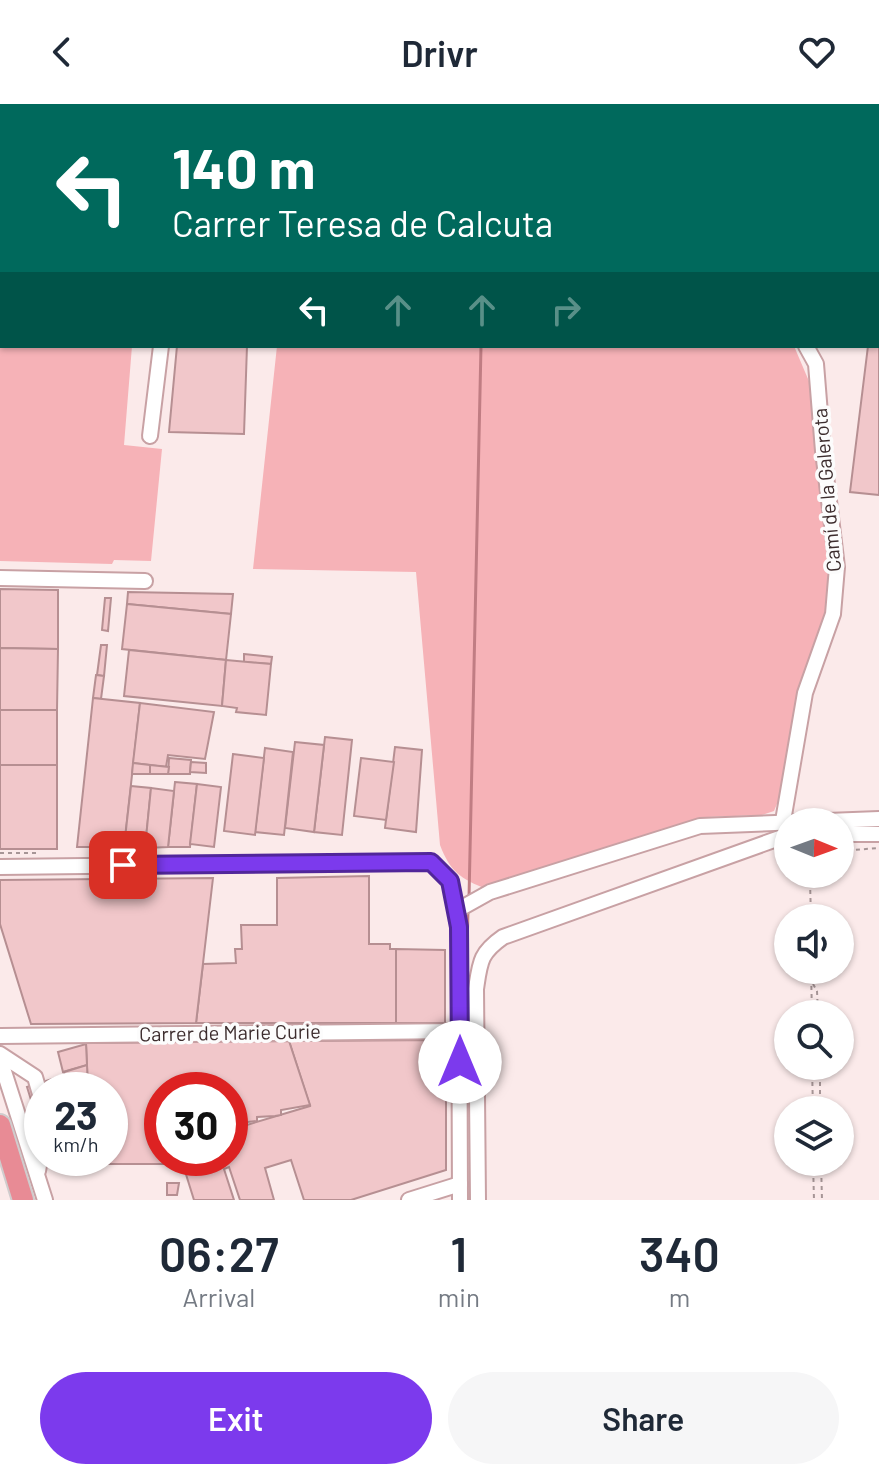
<!DOCTYPE html>
<html lang="en">
<head>
<meta charset="utf-8">
<style>
	body { margin:0; font-family:Barlow,sans-serif; background:#f6f6f7; color:#1f2937; height:100vh; display:flex; flex-direction:column; font-size:30px; white-space:nowrap }
	* { box-sizing:border-box; margin:0 }
	p { font-size:26px; color:#747a83 }
	.icon { flex:none; width:44px; height:44px; fill:none; stroke:currentColor; stroke-width:2; stroke-linecap:round; stroke-linejoin:round }
	.map { position:relative; height:1096px; overflow:hidden }
	.side { display:flex; flex-direction:column; background:#fff; flex:1 }
	.side>* { flex:none }
	.guide { position:absolute; left:0px; top:0px; width:880px; height:244px; box-shadow:0 2px 6px #0004; background:#00695c; color:#fff; overflow:hidden }
	.needle { width:52px; rotate:91deg }
	.controls { position:absolute; left:774px; top:704px; display:grid; gap:16px }
	.controls a { display:grid; place-items:center; width:80px; height:80px; border-radius:50%; background:#fff; box-shadow:0 2px 6px #0004; font-size:40px }
	.speed { position:absolute; left:24px; top:968px; display:flex; gap:16px; font-size:40px; font-weight:700; text-align:center }
	.speed>* { display:grid; place-content:center; width:104px; height:104px; border-radius:50%; background:#fff; box-shadow:0 2px 6px #0004; line-height:1 }
	.speed small { font-size:20px; font-weight:400 }
	.speed .limit { border:12px solid #d22; background:#fff; color:#111 }
	.pin { position:absolute; display:grid; place-items:center; width:68px; height:68px; color:#fff; margin:-34px; border-radius:16px; box-shadow:0 4px 12px #0006 }
	.me { position:absolute; width:88px; margin:-44px; rotate:0deg; stroke-linejoin:round; filter:drop-shadow(0 0 6px #0008) }
	.turn { display:flex; align-items:center; gap:28px; height:168px; padding:0 40px; font-size:36px }
	.turn .icon { width:104px; height:104px; stroke-width:2.5 }
	.turn b { display:block; font-size:56px; line-height:68px }
	.lanes { display:flex; align-items:center; height:76px; padding:0 40px; background:#0003; justify-content:center; gap:40px; direction:ltr }
	.lanes .off { opacity:.35 }
	.eta { display:flex; justify-content:space-evenly; align-items:center; height:136px; text-align:center }
	.eta b { font-size:48px; font-weight:600; line-height:56px }
	.button { display:flex; gap:16px; margin-top:auto; padding:16px 40px }
	.button a { flex:1; height:92px; border-radius:48px; background:#7c3aed; color:#fff; font-size:32px; font-weight:600; line-height:92px; text-align:center }
	.button a+a { background:#f6f6f7; color:#1f2937 }
	header { display:flex; justify-content:space-between; align-items:center; height:104px; padding:0 40px; background:#fff; font-size:36px; font-weight:600 }
	.map>svg:first-child { display:block }
</style>
</head>
<body>
<header><svg class="icon" aria-label="back" viewBox="0 0 24 24"><path d="M15 5l-7 7 7 7"/></svg>Drivr<svg class="icon" aria-label="heart" viewBox="0 0 24 24"><path d="M12 20l-8-8c-3-5 5-10 8-4 3-6 11-1 8 4z"/></svg></header>
<div class="map">
<svg width="879" height="1096" viewBox="0 0 879 1096">
	<rect width="100%" height="100%" fill="#fbeaea"/>
	<!-- green -->
	<g fill="#f6b2b7">
		<path d="M0 158H2V242H132L124 341 162 345 151 457 114 456 112 460 0 457Z"/>
		<path d="M277 242H794L811 282 831 475 827 511 813 541 802 579 779 695 774 707 762 711 707 713 487 785C460 775 450 767 440 741L416 468 253 465Z"/>
	</g>
	<g fill="none" stroke-linecap="round" stroke-linejoin="round">
		<!-- stream -->
		<g stroke="#c07d83" stroke-width="3">
			<path d="M486 2V0"/>
			<path d="M469 794 481 242"/>
			<path d="M466 886 468 806"/>
		</g>
	</g>
	<!-- building -->
	<g fill="#f1c7ca" stroke="#b68f92" stroke-width="2">
		<path d="M16 0H88L87 2Z"/>
		<path d="M201 0H259L201 2Z"/>
		<path d="M878 210 879 211V391L850 388 868 242H878Z"/>
		<path d="M177 242H247L244 330 169 328Z"/>
		<path d="M0 485 58 486V545L0 544Z"/>
		<path d="M128 488 233 490 231 510 127 500Z"/>
		<path d="M105 494H111L108 527 102 526Z"/>
		<path d="M127 500 231 510 226 556 122 545Z"/>
		<path d="M101 541H107L104 572 97 571Z"/>
		<path d="M0 544 58 545 57 606H0Z"/>
		<path d="M129 546 226 556 222 602 124 592Z"/>
		<path d="M244 550 272 553 271 560 244 558Z"/>
		<path d="M226 556 271 560 266 611 236 608 237 604 222 602Z"/>
		<path d="M96 571 104 572 101 595 93 594Z"/>
		<path d="M93 594 140 599 124 743H77Z"/>
		<path d="M140 599 214 608 205 655 168 651 166 663 133 659Z"/>
		<rect x="0" y="606" width="57" height="55"/>
		<path d="M325 633 352 636 342 731 314 728Z"/>
		<path d="M295 638 324 641 314 728 285 724Z"/>
		<path d="M395 643 422 646 416 728 385 724Z"/>
		<path d="M265 644 293 648 284 731 255 728Z"/>
		<path d="M233 650 264 654 255 731 224 727Z"/>
		<path d="M169 654 191 656 190 670H168Z"/>
		<path d="M361 654 394 658 386 716 354 712Z"/>
		<path d="M191 658 206 659V669L190 668Z"/>
		<path d="M133 659 150 661V670H132Z"/>
		<rect x="0" y="661" width="57" height="84"/>
		<path d="M150 661 169 663 168 670H150Z"/>
		<path d="M175 678 197 680 190 743H168Z"/>
		<path d="M197 680 221 683 214 743 190 740Z"/>
		<path d="M131 682 151 684 145 744 124 743Z"/>
		<path d="M151 684 174 687 168 743 145 744Z"/>
		<path d="M369 772V840H390V845H396V919H196L203 860 236 859 235 845H242L241 821H277V774Z"/>
		<path d="M213 774 196 919 31 920 0 820V776Z"/>
		<path d="M396 845 445 846V919H396Z"/>
		<path d="M446 936V1066L351 1096H304L291 1056 265 1064 274 1096H240L229 1063 224 1065 234 1096H194L184 1064 201 1054H230V1026L310 1002 289 937Z"/>
		<path d="M289 937 310 1001 281 1006V1011L275 1012 257 1013V1017L231 1020 230 1024V986H162L163 1060H90V1054H110V986H88L86 939Z"/>
		<path d="M86 940 87 961 63 968 58 948Z"/>
		<path d="M87 961 88 986H70L64 968Z"/>
		<path d="M65 971 69 986H42V1010L36 1012 27 983Z"/>
		<path d="M167 1079H179L177 1091H167Z"/>
	</g>
	<g fill="none" stroke-linecap="round" stroke-linejoin="round">
		<!-- minor casing -->
		<g stroke="#c8a1a4" stroke-width="18">
			<g id="minor">
				<path d="M639 0V2"/>
				<path d="M171 2V0"/>
				<path d="M0 142 2 141"/>
				<path d="M150 332 161 242"/>
				<path d="M0 474 145 477"/>
				<path d="M783 717 805 589 833 510 837 463 823 347 816 260 806 242"/>
				<path d="M840 730H879"/>
				<path d="M0 763 431 758 450 777 459 823 460 1096"/>
				<path d="M456 807 490 788 700 722 879 715"/>
				<path d="M0 932 459 927"/>
				<path d="M0 950 35 973 42 997"/>
				<path d="M0 955 45 1096"/>
				<path d="M38 1067 42 1044"/>
				<path d="M409 1096 460 1080"/>
				<path d="M478 1096 476 885C480 858 480 849 503 833L788 731"/>
			</g>
		</g>
		<!-- highway casing -->
		<g stroke="#d0cccd" stroke-width="24">
			<path id="highway" d="M0 1021 23 1096"/>
		</g>
		<!-- path -->
		<g stroke="#a69596" stroke-width="2" stroke-dasharray="4 4" stroke-linecap="butt">
			<path d="M829 2 830 0"/>
			<path d="M840 747 879 744"/>
			<path d="M0 749H36"/>
			<path d="M811 814 810 777 813 770"/>
			<path d="M811 866 812 910"/>
			<path d="M813 880 817 887 818 910"/>
			<path d="M812 962 813 1006"/>
			<path d="M820 962V1006"/>
			<path d="M813 1058 814 1096"/>
			<path d="M821 1058 822 1096"/>
		</g>
		<!-- minor -->
		<use href="#minor" stroke="#fff" stroke-width="14"/>
		<!-- highway -->
		<use href="#highway" stroke="#e88b95" stroke-width="20"/>
	</g>
	<g fill="none" stroke-linecap="round" stroke-linejoin="round">
		<!-- route casing -->
		<g stroke="#51269a" stroke-width="20">
			<path id="route" d="M123 761 431 758 450 777 459 823 460 958"/>
		</g>
		<!-- route -->
		<use href="#route" stroke="#7c3aed" stroke-width="14"/>
	</g>
	<g text-anchor="middle" stroke-width="7" stroke-linejoin="round" paint-order="stroke">
		<!-- street labels -->
		<g font-size="20" fill="#3c2c2d" stroke="#fcfcfc">
			<text transform="translate(827 386) rotate(-95)" y="7">Camí de la Galerota</text>
			<text transform="translate(230 929) rotate(-1)" y="7">Carrer de Marie Curie</text>
		</g>
	</g>
</svg>
<div class="controls">
<a><svg class="needle" viewBox="-14 -14 28 28"><path d="M0-13l5 13h-10z" fill="#e53935"/><path d="M0 13l5-13h-10z" fill="#747a83"/></svg></a>
<a><svg class="icon" aria-label="sound" viewBox="0 0 24 24"><path d="M4 9h4l5-4v14l-5-4H4zM17 9q2 3 0 6"/></svg></a>
<a><svg class="icon" aria-label="search" viewBox="0 0 24 24"><circle cx="10" cy="10" r="6"/><path d="M15 15l6 6"/></svg></a>
<a><svg class="icon" aria-label="layers" viewBox="0 0 24 24"><path d="M12 4l9 5-9 5-9-5zM3 14l9 5 9-5"/></svg></a>
</div>
<div class="speed"><div>23<small>km/h</small></div><div class="limit">30</div></div>
<div class="pin" style="left:123px;top:761px;background:#d93025"><svg class="icon" aria-label="arrive" viewBox="0 0 24 24"><path d="M6 21V4h12l-3 4 3 4H6"/></svg></div>
<svg class="me" style="left:460px;top:958px" viewBox="-20 -20 40 40"><circle r="19" fill="#fff"/><path d="M0-13L10 11 0 6-10 11z" fill="#7c3aed"/></svg>
<div class="guide">
<div class="turn"><svg class="icon" aria-label="left" viewBox="0 0 24 24"><path d="M17 20v-9H6M10 6l-5 5 5 5"/></svg><div><b>140 m</b>Carrer Teresa de Calcuta</div></div>
<div class="lanes"><svg class="icon" aria-label="left" viewBox="0 0 24 24"><path d="M17 20v-9H6M10 6l-5 5 5 5"/></svg><svg class="icon off" aria-label="ahead" viewBox="0 0 24 24"><path d="M12 20V5M6 11l6-6 6 6"/></svg><svg class="icon off" aria-label="ahead" viewBox="0 0 24 24"><path d="M12 20V5M6 11l6-6 6 6"/></svg><svg class="icon off" aria-label="right" viewBox="0 0 24 24"><path d="M7 20v-9h11M14 6l5 5-5 5"/></svg></div>
</div>
</div>
<section class="side">
<div class="eta">
<div><b>06:27</b><p>Arrival</p></div>
<div><b>1</b><p>min</p></div>
<div><b>340</b><p>m</p></div>
</div>
<div class="button"><a>Exit</a><a>Share</a></div>
</section>
</body>
</html>
